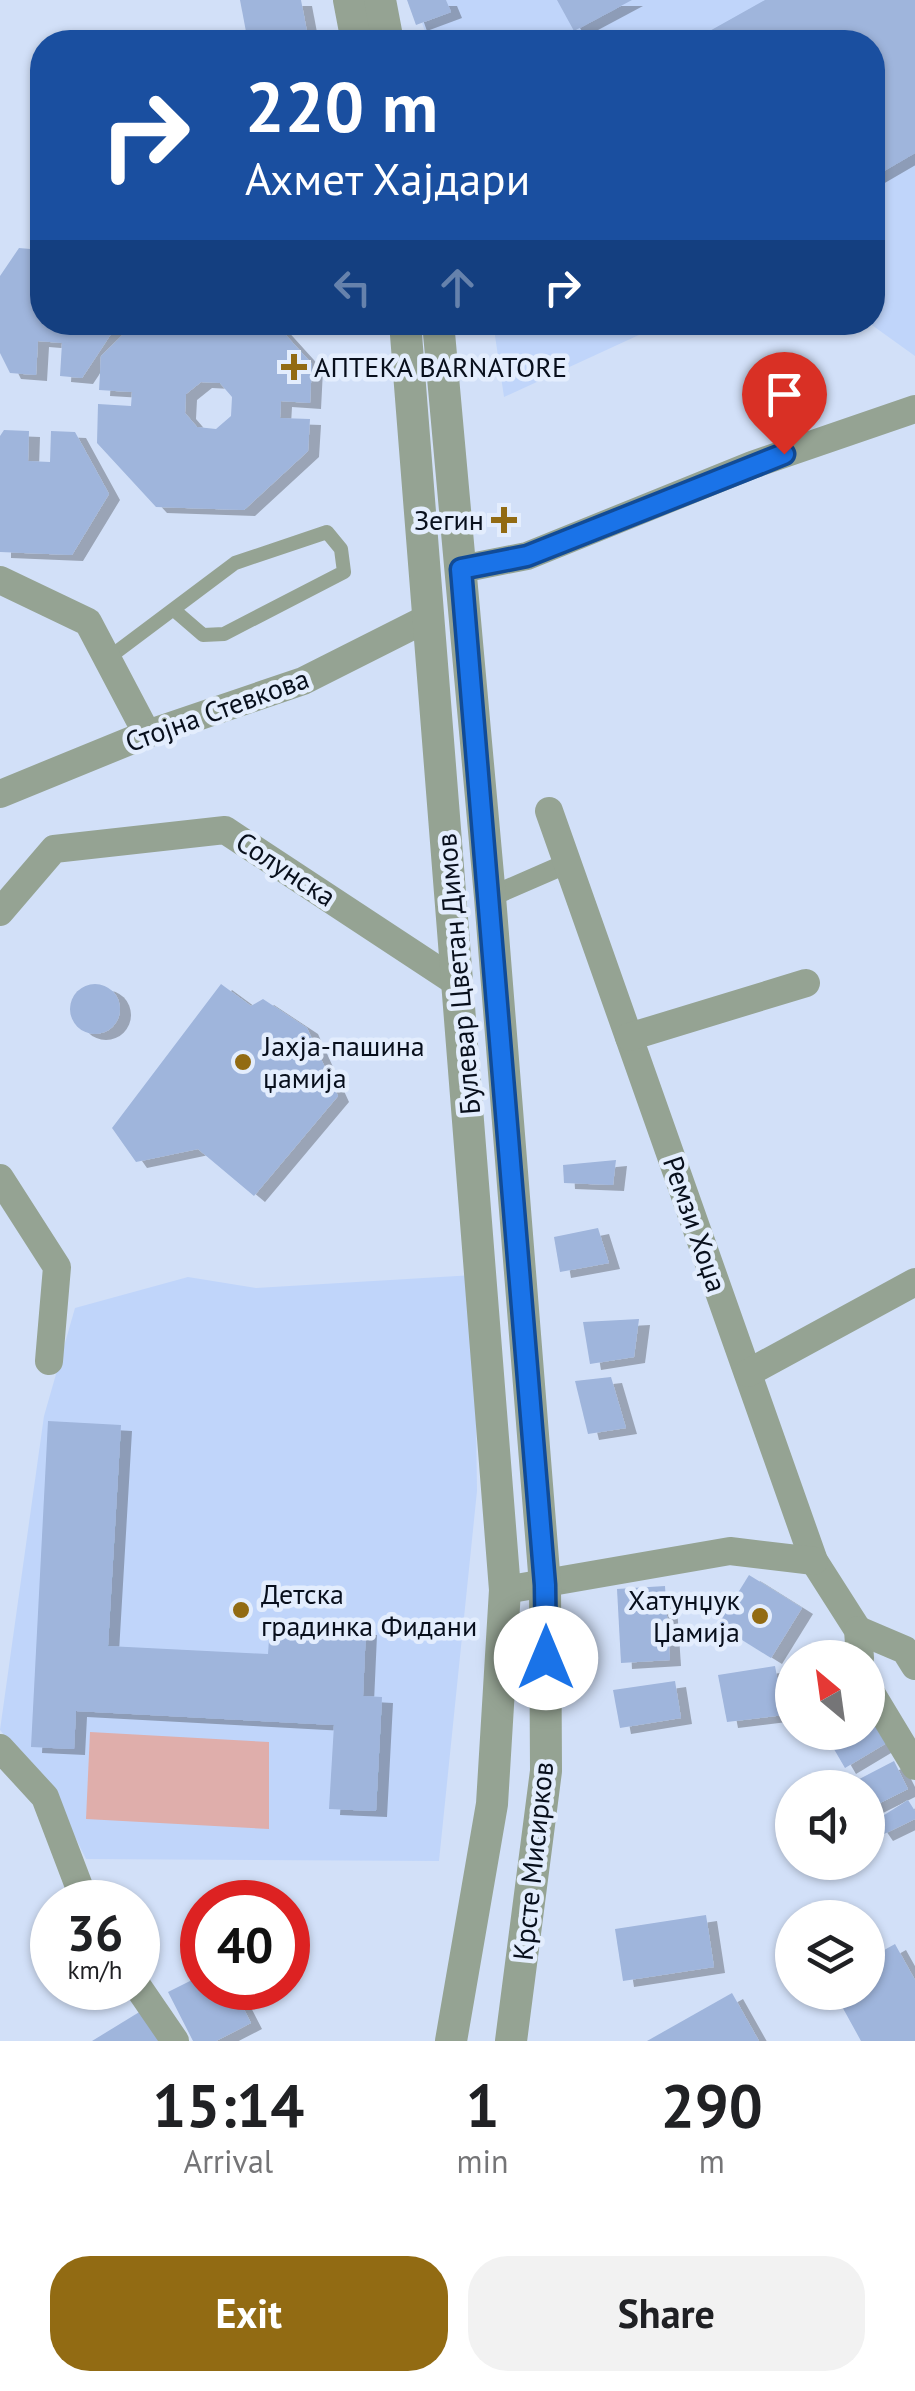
<!DOCTYPE html>
<html lang="en">
<head>
<meta charset="utf-8">
<style>
	body { margin:0; font-family:"PT Sans",sans-serif; background:#f2f2f2; color:#202124; height:100vh; display:flex; flex-direction:column; font-size:38px; white-space:nowrap }
	* { box-sizing:border-box; margin:0 }
	p { font-size:32px; color:#757577 }
	.icon { flex:none; width:55px; height:55px; fill:none; stroke:currentColor; stroke-width:2; stroke-linecap:round; stroke-linejoin:round }
	.map { position:relative; height:2041px; overflow:hidden }
	.side { display:flex; flex-direction:column; background:#fff; flex:1 }
	.side>* { flex:none }
	.hud { position:absolute; left:30px; top:30px; width:855px; height:305px; border-radius:40px; box-shadow:0 2px 8px #0004; background:#1a4fa0; color:#fff; overflow:hidden }
	.needle { width:65px; rotate:331deg }
	.controls { position:absolute; left:775px; top:1640px; display:grid; gap:20px }
	.controls a { display:grid; place-items:center; width:110px; height:110px; border-radius:50%; background:#fff; box-shadow:0 2px 8px #0004; font-size:50px }
	.speed { position:absolute; left:30px; top:1880px; display:flex; gap:20px; font-size:50px; font-weight:700; text-align:center }
	.speed>* { display:grid; place-content:center; width:130px; height:130px; border-radius:50%; background:#fff; box-shadow:0 2px 8px #0004; line-height:1 }
	.speed small { font-size:25px; font-weight:400 }
	.speed .limit { border:15px solid #d22; background:#fff; color:#111 }
	.pin { position:absolute; display:grid; place-items:center; width:85px; height:85px; color:#fff; margin:-102px -42px; border-radius:50% 50% 50% 0; rotate:-45deg; box-shadow:0 0 10px #0007 }
	.pin .icon { rotate:45deg }
	.me { position:absolute; width:110px; margin:-55px; rotate:0deg; stroke-linejoin:round; filter:drop-shadow(0 0 8px #0008) }
	.turn { display:flex; align-items:center; gap:35px; height:210px; padding:0 50px; font-size:45px }
	.turn .icon { width:130px; height:130px; stroke-width:2.5 }
	.turn b { display:block; font-size:70px; line-height:85px }
	.lanes { display:flex; align-items:center; height:95px; padding:0 50px; background:#0003; justify-content:center; gap:50px; direction:ltr }
	.lanes .off { opacity:.35 }
	.eta { display:flex; justify-content:space-evenly; align-items:center; height:170px; text-align:center }
	.eta b { font-size:60px; font-weight:700; line-height:70px }
	.button { display:flex; gap:20px; margin-top:auto; padding:20px 50px }
	.button a { flex:1; height:115px; border-radius:40px; background:#926b13; color:#fff; font-size:40px; font-weight:700; line-height:115px; text-align:center }
	.button a+a { background:#f2f2f2; color:#202124 }
	.map>svg:first-child { display:block }
</style>
</head>
<body>
<div class="map">
<svg width="915" height="2041" viewBox="0 0 915 2041">
	<defs>
		<filter id="shadow"><feDropShadow dx="11" dy="6" stdDeviation="0" flood-color="#0004"/></filter>
	</defs>
	<rect width="100%" height="100%" fill="#d2e0f8"/>
	<!-- built -->
	<g fill="#c0d5fa">
		<path d="M446 0H915V356L869 323 872 322V42H429L422 23 450 12Z"/>
		<path d="M493 322H665V323L504 397Z"/>
		<path d="M474 1275 477 1491 439 1861 86 1859 52 1791 0 1730 44 1416 75 1308 188 1277 256 1288Z"/>
	</g>
	<!-- green -->
	<path fill="#dfaeab" d="M90 1732 269 1742V1829L86 1819Z"/>
	<!-- building -->
	<g fill="#9fb5dc" fill-rule="evenodd" filter="url(#shadow)">
		<path d="M240 0H301L309 42H248Z"/>
		<path d="M407 0H446L451 12 416 25Z"/>
		<path d="M557 0H632L574 31Z"/>
		<path d="M765 0H915V153L872 178V116L879 113 872 102V42H839L833 32 815 42H690Z"/>
		<path d="M19 248 42 250V322H119L82 378 60 376 62 343 38 341 36 375 10 373 0 353V276Z"/>
		<path d="M136 322H274L312 364 310 403 281 401 280 418 310 419 308 451 244 510 156 507 97 443 98 404 131 406 132 392 99 390 101 356ZM201 382 220 383 232 397 231 416 216 429 197 427 185 413 186 394Z"/>
		<path d="M4 430 29 431 28 461 50 462 51 431 75 432 109 494 72 555 0 552V436Z"/>
		<circle cx="95" cy="1009" r="25"/>
		<path d="M221 984 251 1006 263 999 307 1028 338 1096 254 1196 198 1149 136 1162 112 1128Z"/>
		<path d="M616 1160 613 1185 564 1183 563 1165Z"/>
		<path d="M598 1228 609 1263 560 1272 554 1237Z"/>
		<path d="M639 1319 634 1357 590 1364 583 1322Z"/>
		<path d="M611 1377 626 1428 588 1434 575 1381Z"/>
		<path d="M48 1421 121 1425 108 1646 268 1654 270 1624 366 1629 363 1696 382 1697 376 1811 329 1809 334 1725 76 1711 74 1749 31 1747Z"/>
		<path d="M749 1575 802 1608 771 1658 718 1625Z"/>
		<path d="M665 1586 670 1660 621 1663 617 1589Z"/>
		<path d="M775 1666 784 1715 727 1722 718 1675Z"/>
		<path d="M675 1681 681 1718 620 1728 613 1690Z"/>
		<path d="M868 1703 890 1741 845 1768 824 1732H868Z"/>
		<path d="M894 1761 908 1789 868 1809V1788H842Z"/>
		<path d="M908 1800 915 1811V1819L882 1835 873 1822Z"/>
		<path d="M706 1915 714 1967 623 1981 615 1929Z"/>
		<path d="M895 1944 915 1980V2041H861L834 1992H868V1959Z"/>
		<path d="M202 1975V1988H233L251 2023 216 2041H193L168 1992Z"/>
		<path d="M732 1993 759 2041H647Z"/>
		<path d="M141 2011 159 2041H92Z"/>
	</g>
	<g fill="none" stroke-linecap="round" stroke-linejoin="round">
		<!-- service -->
		<path stroke="#95a393" stroke-width="14" d="M107 659 235 563 327 532 341 549 344 572 224 634 203 635 174 610"/>
		<!-- pedestrian -->
		<path stroke="#95a393" stroke-width="20" d="M490 897 568 863"/>
		<!-- minor -->
		<g stroke="#95a393" stroke-width="28">
			<path d="M461 569 527 556 752 465 915 409"/>
			<path d="M0 580 88 622 147 734"/>
			<path d="M0 794 147 734 303 681 430 617"/>
			<path d="M549 811 814 1561 858 1630 860 1658"/>
			<path d="M0 912 54 849 225 830 459 984"/>
			<path d="M629 1037 806 983"/>
			<path d="M0 1178 57 1267 49 1361"/>
			<path d="M748 1373 915 1282"/>
			<path d="M505 1590 730 1551 814 1561"/>
			<path d="M858 1630 905 1650 915 1666"/>
			<path d="M868 1688 915 1766"/>
			<path d="M0 1748 45 1797 85 1902"/>
			<path d="M138 1987 175 2041"/>
		</g>
		<!-- tertiary -->
		<g stroke="#95a393" stroke-width="32">
			<path d="M349 0 357 42"/>
			<path d="M380 0 388 42"/>
			<path d="M405 322 505 1590 492 1804 451 2041"/>
			<path d="M438 322 490 897 545 1585 546 1771 511 2041"/>
		</g>
	</g>
	<g fill="none" stroke-linecap="round" stroke-linejoin="round">
		<!-- route casing -->
		<g stroke="#114b97" stroke-width="25">
			<path id="route" d="M546 1658 545 1585 461 569 527 556 784 454"/>
		</g>
		<!-- route -->
		<use href="#route" stroke="#1a73e8" stroke-width="18"/>
	</g>
	<!-- markers -->
	<g fill="#926b13" stroke="#e3edfd" stroke-width="4">
		<path d="M289 352h10v10h10v10h-10v10h-10v-10h-10v-10h10z"/>
		<path d="M499 505h10v10h10v10h-10v10h-10v-10h-10v-10h10z"/>
		<circle cx="243" cy="1062" r="10"/>
		<circle cx="241" cy="1610" r="10"/>
		<circle cx="760" cy="1616" r="10"/>
	</g>
	<g text-anchor="middle" stroke-width="9" stroke-linejoin="round" paint-order="stroke">
		<!-- poi labels -->
		<g font-size="28" fill="#080f1c" stroke="#e3edfd" text-anchor="start">
			<text x="314" y="377">АПТЕКА BARNATORE</text>
			<text x="484" y="530" text-anchor="end">Зегин</text>
			<text x="263" y="1056">Јахја-пашина<tspan x="263" dy="32">џамија</tspan></text>
			<text x="261" y="1604">Детска<tspan x="261" dy="32">градинка Фидани</tspan></text>
			<text x="740" y="1610" text-anchor="end">Хатунџук<tspan x="740" dy="32">Џамија</tspan></text>
		</g>
		<!-- street labels -->
		<g font-size="28" fill="#080f1c" stroke="#e3edfd">
			<text transform="translate(217 710) rotate(-20)" y="10">Стојна Стевкова</text>
			<text transform="translate(286 869) rotate(33)" y="10">Солунска</text>
			<text transform="translate(458 974) rotate(-95)" y="10">Булевар Цветан Димов</text>
			<text transform="translate(695 1224) rotate(71)" y="10">Ремзи Хоџа</text>
			<text transform="translate(533 1861) rotate(-84)" y="10">Крсте Мисирков</text>
		</g>
	</g>
</svg>
<div class="controls">
<a><svg class="needle" viewBox="-14 -14 28 28"><path d="M0-13l5 13h-10z" fill="#e53935"/><path d="M0 13l5-13h-10z" fill="#757577"/></svg></a>
<a><svg class="icon" aria-label="sound" viewBox="0 0 24 24"><path d="M4 9h4l5-4v14l-5-4H4zM17 9q2 3 0 6"/></svg></a>
<a><svg class="icon" aria-label="layers" viewBox="0 0 24 24"><path d="M12 4l9 5-9 5-9-5zM3 14l9 5 9-5"/></svg></a>
</div>
<div class="speed"><div>36<small>km/h</small></div><div class="limit">40</div></div>
<div class="pin" style="left:784px;top:454px;background:#d93025"><svg class="icon" aria-label="arrive" viewBox="0 0 24 24"><path d="M6 21V4h12l-3 4 3 4H6"/></svg></div>
<svg class="me" style="left:546px;top:1658px" viewBox="-20 -20 40 40"><circle r="19" fill="#fff"/><path d="M0-13L10 11 0 6-10 11z" fill="#1a73e8"/></svg>
<div class="hud">
<div class="turn"><svg class="icon" aria-label="right" viewBox="0 0 24 24"><path d="M7 20v-9h11M14 6l5 5-5 5"/></svg><div><b>220 m</b>Ахмет Хајдари</div></div>
<div class="lanes"><svg class="icon off" aria-label="left" viewBox="0 0 24 24"><path d="M17 20v-9H6M10 6l-5 5 5 5"/></svg><svg class="icon off" aria-label="ahead" viewBox="0 0 24 24"><path d="M12 20V5M6 11l6-6 6 6"/></svg><svg class="icon" aria-label="right" viewBox="0 0 24 24"><path d="M7 20v-9h11M14 6l5 5-5 5"/></svg></div>
</div>
</div>
<section class="side">
<div class="eta">
<div><b>15:14</b><p>Arrival</p></div>
<div><b>1</b><p>min</p></div>
<div><b>290</b><p>m</p></div>
</div>
<div class="button"><a>Exit</a><a>Share</a></div>
</section>
</body>
</html>
